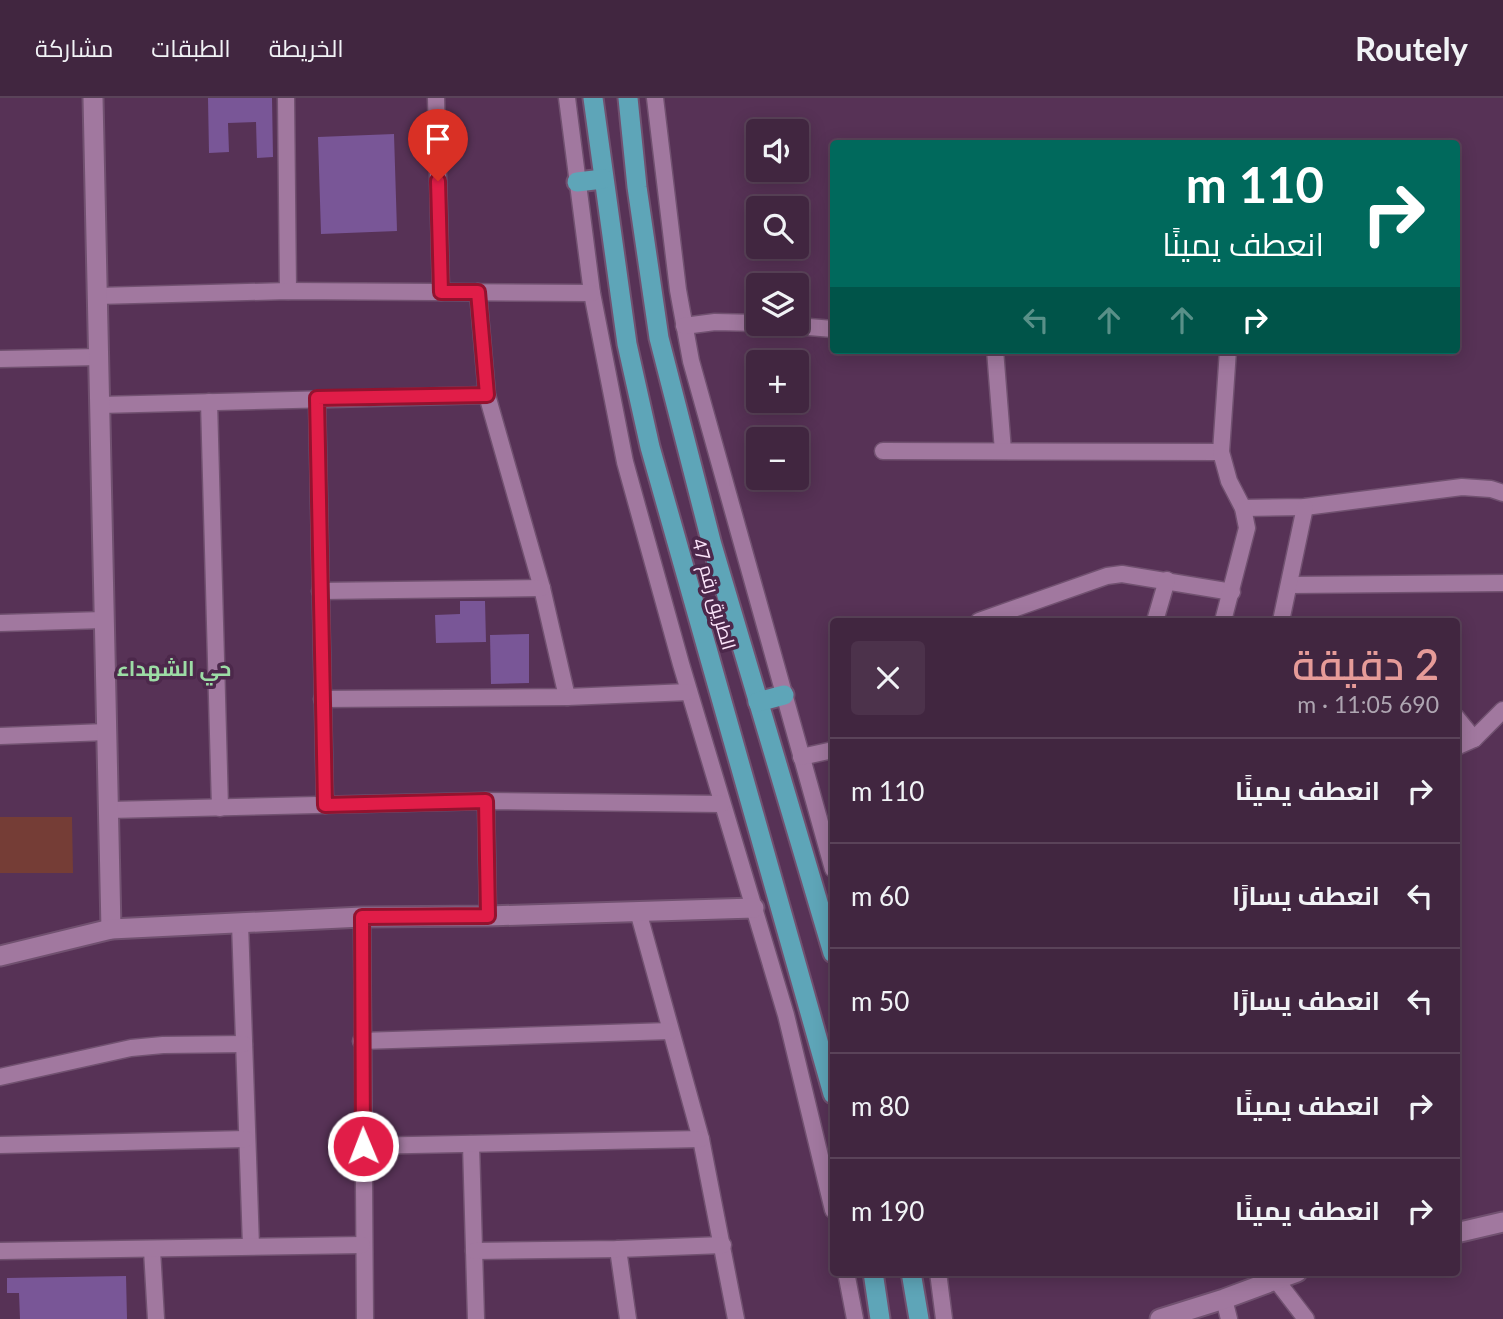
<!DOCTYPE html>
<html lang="ar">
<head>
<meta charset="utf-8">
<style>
	body { margin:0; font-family:Lato,Cairo,sans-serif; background:#4c324b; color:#f1f3f6; direction:rtl; height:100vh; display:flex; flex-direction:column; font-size:26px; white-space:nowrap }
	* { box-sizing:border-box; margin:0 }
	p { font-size:23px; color:#aea5b1 }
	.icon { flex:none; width:38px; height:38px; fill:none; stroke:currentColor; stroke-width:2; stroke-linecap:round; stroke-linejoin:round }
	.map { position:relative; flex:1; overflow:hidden; direction:ltr }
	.panel { position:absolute; left:830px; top:520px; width:630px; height:658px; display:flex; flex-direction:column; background:#412640; border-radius:7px; box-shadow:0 4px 18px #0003,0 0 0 2px #5a4359; direction:rtl }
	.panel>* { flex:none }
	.guide { position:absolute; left:830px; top:42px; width:630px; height:214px; border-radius:7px; box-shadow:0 4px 18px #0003,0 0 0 2px #5a4359; direction:rtl; background:#00695c; color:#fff; overflow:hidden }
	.tools { position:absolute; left:746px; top:21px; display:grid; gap:14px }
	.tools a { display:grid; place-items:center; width:63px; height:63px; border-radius:7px; background:#412640; box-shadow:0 4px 18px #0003,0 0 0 2px #5a4359; font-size:35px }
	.pin { position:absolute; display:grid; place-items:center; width:60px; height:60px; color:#fff; margin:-72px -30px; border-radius:50% 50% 50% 0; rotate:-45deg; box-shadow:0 0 7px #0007 }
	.pin .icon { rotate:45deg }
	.me { position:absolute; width:77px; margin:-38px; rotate:359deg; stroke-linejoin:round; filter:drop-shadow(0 0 5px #0008) }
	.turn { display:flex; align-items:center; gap:24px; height:147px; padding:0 21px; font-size:32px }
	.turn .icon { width:91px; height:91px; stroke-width:2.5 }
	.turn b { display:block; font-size:49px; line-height:60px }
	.lanes { display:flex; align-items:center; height:66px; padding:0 21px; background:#0003; justify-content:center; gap:35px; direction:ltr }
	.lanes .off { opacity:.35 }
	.round { display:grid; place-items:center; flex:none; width:74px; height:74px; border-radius:7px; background:#4c324b }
	.overview { display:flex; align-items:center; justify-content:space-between; height:119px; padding:0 21px }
	h1 { font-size:42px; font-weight:600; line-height:52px; color:#e69b98 }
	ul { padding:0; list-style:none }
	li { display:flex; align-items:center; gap:21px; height:105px; padding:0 21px; border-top:2px solid #5a4359 }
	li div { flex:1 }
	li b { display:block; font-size:26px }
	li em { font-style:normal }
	header { display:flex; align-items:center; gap:42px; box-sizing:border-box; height:98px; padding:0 35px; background:#412640; border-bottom:2px solid #5a4359 }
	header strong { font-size:33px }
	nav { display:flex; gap:38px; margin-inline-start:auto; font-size:24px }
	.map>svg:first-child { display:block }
</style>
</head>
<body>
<header>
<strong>Routely</strong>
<nav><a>الخريطة</a><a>الطبقات</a><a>مشاركة</a></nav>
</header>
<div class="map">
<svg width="1503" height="1221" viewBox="0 0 1503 1221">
	<rect width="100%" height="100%" fill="#573256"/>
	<!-- green -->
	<path fill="#753d36" d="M0 719H72L73 775H0Z"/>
	<!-- building -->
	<g fill="#795697">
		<path d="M208 0H272L273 59 257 60 256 24 228 25 229 54 209 55Z"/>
		<path d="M394 36 397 133 321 136 318 39Z"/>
		<path d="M460 503H485L486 544 436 545 435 517 460 516Z"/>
		<path d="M529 536V585L491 586 490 537Z"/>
		<path d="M126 1178 127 1221H20L19 1195H7V1180Z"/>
	</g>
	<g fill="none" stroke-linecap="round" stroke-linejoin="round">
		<!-- minor casing -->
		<g stroke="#715170" stroke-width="19">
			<g id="minor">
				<path d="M286 0 288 193"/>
				<path d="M436 0 441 194"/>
				<path d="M567 0 592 195 625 364 681 566 786 917 833 1112"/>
				<path d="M655 0 678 192 691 263 833 771"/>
				<path d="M478 194 487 297 542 490 567 599"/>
				<path d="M97 198 288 193 592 195"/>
				<path d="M773 226 833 231"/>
				<path d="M684 228 715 224 758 225"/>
				<path d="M995 252 1003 353"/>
				<path d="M0 261 99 259"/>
				<path d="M317 301 325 707"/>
				<path d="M209 304 220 710"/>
				<path d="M100 307 487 297"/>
				<path d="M883 353 1221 354"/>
				<path d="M1243 410 1305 409 1462 389 1491 391 1503 395"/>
				<path d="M1290 487 1503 485"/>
				<path d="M320 493 542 490"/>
				<path d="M979 523 1107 478 1122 476 1232 494"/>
				<path d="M1155 523 1167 482"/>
				<path d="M1223 523 1247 430 1243 410 1229 383 1221 354 1228 252"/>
				<path d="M1281 523 1305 409"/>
				<path d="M0 525 104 522"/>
				<path d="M322 601 567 599 689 594"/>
				<path d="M1456 619 1474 641"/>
				<path d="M0 638 107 634"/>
				<path d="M1456 649 1474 641 1503 612"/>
				<path d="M801 659 833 652"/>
				<path d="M486 703 488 818"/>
				<path d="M109 712 486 703 722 706"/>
				<path d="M638 813 701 1041 736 1221"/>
				<path d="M362 819 365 1221"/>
				<path d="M240 825 251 1148"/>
				<path d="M361 943 670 933"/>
				<path d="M0 979 131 950 163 947 244 946"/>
				<path d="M471 1046 476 1221"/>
				<path d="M0 1047 246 1041"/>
				<path d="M363 1048 701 1041"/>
				<path d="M618 1151 628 1221"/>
				<path d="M152 1152 156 1221"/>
				<path d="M0 1153 362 1147"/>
				<path d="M474 1153 618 1151 723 1147"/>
				<path d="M846 1174 855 1221"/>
				<path d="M938 1174 944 1221"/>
				<path d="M1276 1182 1306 1221"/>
				<path d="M1224 1201 1229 1221"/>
			</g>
		</g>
		<!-- tertiary casing -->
		<g stroke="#715170" stroke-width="23">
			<g id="tertiary">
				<path d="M93 0 111 831"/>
				<path d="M0 858 111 831 362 819 488 818 754 810"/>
				<path d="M1456 1135 1503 1124"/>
				<path d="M1160 1221 1224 1201 1297 1174"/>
			</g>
		</g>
		<!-- trunk casing -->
		<g stroke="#715170" stroke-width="23">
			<g id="trunk">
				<path d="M593 0 627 246 650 349 833 996"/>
				<path d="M628 0 637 89 659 240 712 447 833 855"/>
				<path d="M577 84 603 81"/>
				<path d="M758 604 784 597"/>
				<path d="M873 1174 880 1221"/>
				<path d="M911 1174 919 1221"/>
			</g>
		</g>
		<!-- minor -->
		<use href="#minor" stroke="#a1789f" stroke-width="16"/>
		<!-- tertiary -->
		<use href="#tertiary" stroke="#a1789f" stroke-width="19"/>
		<!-- trunk -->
		<use href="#trunk" stroke="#5ea5b8" stroke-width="19"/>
	</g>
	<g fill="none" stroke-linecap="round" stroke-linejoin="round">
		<!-- route casing -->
		<g stroke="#92132f" stroke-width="18">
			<path id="route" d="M363 1048 362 819 488 818 486 703 325 707 317 300 487 297 478 194H441L438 83"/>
		</g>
		<!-- route -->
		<use href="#route" stroke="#e11d48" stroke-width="12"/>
	</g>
	<g text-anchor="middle" stroke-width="7" stroke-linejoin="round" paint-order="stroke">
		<!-- street labels -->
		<g font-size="19" fill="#fbe4fa" stroke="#4c284b">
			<text transform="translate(714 496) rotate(74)" y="7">الطريق رقم 47</text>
		</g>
		<!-- neighbourhood labels -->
		<g font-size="21" font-weight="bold" fill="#9cdca5" stroke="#4c284b">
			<text x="174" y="578">حي الشهداء</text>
		</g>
	</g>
</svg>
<div class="tools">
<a><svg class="icon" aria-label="sound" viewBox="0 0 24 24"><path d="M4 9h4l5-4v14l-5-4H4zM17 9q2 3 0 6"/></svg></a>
<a><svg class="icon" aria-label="search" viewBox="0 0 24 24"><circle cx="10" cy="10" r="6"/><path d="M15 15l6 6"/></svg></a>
<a><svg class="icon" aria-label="layers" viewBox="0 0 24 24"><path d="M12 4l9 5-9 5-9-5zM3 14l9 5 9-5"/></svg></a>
<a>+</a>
<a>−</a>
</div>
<div class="pin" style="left:438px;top:83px;background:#d93025"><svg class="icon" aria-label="arrive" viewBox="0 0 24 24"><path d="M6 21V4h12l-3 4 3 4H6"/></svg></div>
<svg class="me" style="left:363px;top:1048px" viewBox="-20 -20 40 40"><circle r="17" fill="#e11d48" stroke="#fff" stroke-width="3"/><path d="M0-11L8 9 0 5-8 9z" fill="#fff"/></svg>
<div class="guide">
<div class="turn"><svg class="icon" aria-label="right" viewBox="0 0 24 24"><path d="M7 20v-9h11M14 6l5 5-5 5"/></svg><div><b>110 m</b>انعطف يمينًا</div></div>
<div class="lanes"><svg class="icon off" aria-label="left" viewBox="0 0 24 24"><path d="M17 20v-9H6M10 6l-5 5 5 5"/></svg><svg class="icon off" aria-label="ahead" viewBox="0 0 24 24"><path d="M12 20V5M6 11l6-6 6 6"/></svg><svg class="icon off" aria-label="ahead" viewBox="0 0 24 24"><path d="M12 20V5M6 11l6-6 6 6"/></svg><svg class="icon" aria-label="right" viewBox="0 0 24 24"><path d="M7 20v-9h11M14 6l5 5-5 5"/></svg></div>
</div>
<section class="panel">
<div class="overview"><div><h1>2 دقيقة</h1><p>690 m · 11:05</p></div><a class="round"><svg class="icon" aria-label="close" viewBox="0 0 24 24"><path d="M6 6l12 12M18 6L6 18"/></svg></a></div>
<ul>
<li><svg class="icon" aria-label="right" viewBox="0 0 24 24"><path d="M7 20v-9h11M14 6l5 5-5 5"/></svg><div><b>انعطف يمينًا</b></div><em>110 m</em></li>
<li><svg class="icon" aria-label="left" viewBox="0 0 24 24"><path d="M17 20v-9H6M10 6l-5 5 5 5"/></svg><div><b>انعطف يسارًا</b></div><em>60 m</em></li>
<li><svg class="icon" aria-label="left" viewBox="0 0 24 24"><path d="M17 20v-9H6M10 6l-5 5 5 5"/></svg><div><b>انعطف يسارًا</b></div><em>50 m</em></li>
<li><svg class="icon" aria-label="right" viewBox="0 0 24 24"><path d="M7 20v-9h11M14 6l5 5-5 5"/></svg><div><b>انعطف يمينًا</b></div><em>80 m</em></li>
<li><svg class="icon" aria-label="right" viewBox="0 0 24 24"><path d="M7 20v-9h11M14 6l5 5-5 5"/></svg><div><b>انعطف يمينًا</b></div><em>190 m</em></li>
</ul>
</section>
</div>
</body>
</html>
